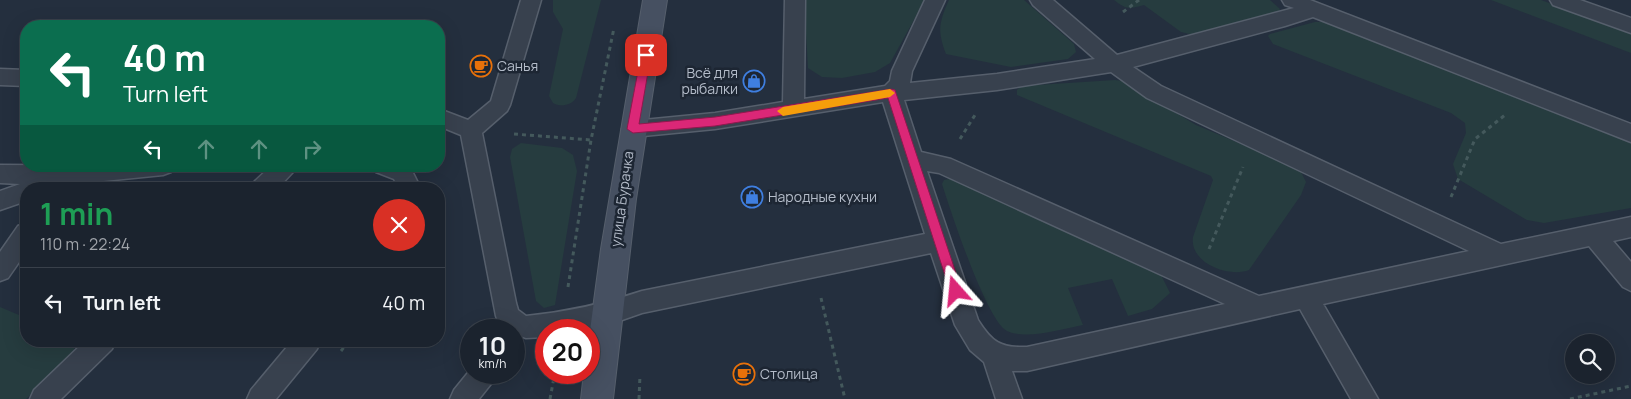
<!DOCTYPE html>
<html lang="en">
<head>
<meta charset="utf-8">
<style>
	body { margin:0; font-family:Manrope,sans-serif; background:#282f3a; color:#f1f3f6; height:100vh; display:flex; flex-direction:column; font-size:19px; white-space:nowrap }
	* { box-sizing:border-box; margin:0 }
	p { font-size:16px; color:#a0a4aa }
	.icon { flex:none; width:28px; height:28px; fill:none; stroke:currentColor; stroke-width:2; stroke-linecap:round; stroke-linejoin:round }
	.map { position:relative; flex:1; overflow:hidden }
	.sheet { position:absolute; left:20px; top:182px; width:425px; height:165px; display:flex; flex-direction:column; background:#1b232e; border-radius:20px; box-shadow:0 5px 20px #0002,0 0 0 1px #39404a }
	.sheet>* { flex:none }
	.top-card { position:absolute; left:20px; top:20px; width:425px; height:152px; border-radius:20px; box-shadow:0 5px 20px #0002,0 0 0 1px #39404a; background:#0b6e4f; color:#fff; overflow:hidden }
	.buttons { position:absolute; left:1565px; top:334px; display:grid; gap:10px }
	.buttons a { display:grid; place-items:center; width:50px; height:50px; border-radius:50%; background:#1b232e; box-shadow:0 5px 20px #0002,0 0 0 1px #39404a; font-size:25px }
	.speed { position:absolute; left:460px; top:319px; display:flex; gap:10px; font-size:25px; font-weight:700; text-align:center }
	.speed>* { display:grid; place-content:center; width:65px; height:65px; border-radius:50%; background:#1b232e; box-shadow:0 5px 20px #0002,0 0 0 1px #39404a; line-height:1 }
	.speed small { font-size:12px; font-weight:400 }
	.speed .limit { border:8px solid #d22; background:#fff; color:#111 }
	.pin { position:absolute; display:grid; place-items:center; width:42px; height:42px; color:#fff; margin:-21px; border-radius:10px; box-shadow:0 2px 8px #0006 }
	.me { position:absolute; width:55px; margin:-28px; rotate:342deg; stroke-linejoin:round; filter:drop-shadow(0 0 4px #0008) }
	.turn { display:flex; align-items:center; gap:18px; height:105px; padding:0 20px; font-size:22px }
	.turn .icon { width:65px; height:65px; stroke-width:2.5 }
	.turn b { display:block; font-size:35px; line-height:42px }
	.lanes { display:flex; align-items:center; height:48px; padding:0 20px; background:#0003; justify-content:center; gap:25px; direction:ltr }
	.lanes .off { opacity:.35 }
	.round { display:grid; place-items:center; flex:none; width:52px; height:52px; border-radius:26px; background:#282f3a }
	.overview { display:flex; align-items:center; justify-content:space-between; height:85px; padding:0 20px }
	h1 { font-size:30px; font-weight:700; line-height:38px; color:#1e9e55 }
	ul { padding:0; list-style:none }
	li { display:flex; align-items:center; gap:15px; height:70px; padding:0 20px; border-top:1px solid #39404a }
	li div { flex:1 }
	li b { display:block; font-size:19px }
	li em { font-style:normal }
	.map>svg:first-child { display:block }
</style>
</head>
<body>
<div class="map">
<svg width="1631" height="399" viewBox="0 0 1631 399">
	<rect width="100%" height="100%" fill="#242f3e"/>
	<!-- green -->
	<g fill="#263c3f">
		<path d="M553 0H601L576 98C571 106 560 107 553 103L549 96 563 29 553 12Z"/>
		<path d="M804 0H925L890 63 875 72 842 78 822 77 808 68Z"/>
		<path d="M949 0H1024L1074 44 1076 52 1068 59 1011 67 946 54C937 31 939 22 949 0Z"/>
		<path d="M1114 0H1270L1280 9 1277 14 1194 35 1181 32 1144 5C1129 9 1127 10 1114 0Z"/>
		<path d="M1491 0H1541L1631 33V53Z"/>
		<path d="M1315 22H1326L1631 143V208L1544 223 1527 220 1458 179 1453 164 1466 133 1465 123 1451 113 1273 44 1268 36 1270 34Z"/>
		<path d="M1115 80 1123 81 1196 125 1293 166 1301 172 1306 182 1301 195 1249 270C1229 278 1189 263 1193 237L1213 180 1211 176 1017 95V90L1021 86Z"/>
		<path d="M521 143 562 148 573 155 577 171 555 305 544 308 536 301 510 157 512 149Z"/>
		<path d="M954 178 1160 273 1170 293 1152 309 1128 316 1112 279 1068 288 1083 325C1062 329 1026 340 1007 331 986 320 950 209 942 184L944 180Z"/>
		<path d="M0 307 26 318V341H74V353L26 399H0Z"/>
	</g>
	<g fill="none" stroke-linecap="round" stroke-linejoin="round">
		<!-- service casing -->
		<g stroke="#565f6c" stroke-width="3">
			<g id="service">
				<path d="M521 0H541L510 105 507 111 482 133 516 303 518 310 526 316C567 312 603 304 642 291L925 234 883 102 715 129 633 137 625 135 622 129 625 123 633 121 715 113 783 102 785 0H805L804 99 885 86 890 81 892 71 925 0H945L912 71 910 83 997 74 1095 59 1033 5 1030 0H1053L1117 55 1294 8 1285 5 1282 0H1310L1631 124V142L1313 17 1285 26 1133 67 1161 86 1501 244 1631 217V237L1613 241 1631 262V291L1623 287 1589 246 1323 304 1378 399H1351L1300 309 1027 371H1012L1022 399H996L984 362 970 350 955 325 931 253 642 313 605 326 587 330H546V337L526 338 514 334V330H505L499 324 496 316 461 135 439 126V109L468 120 491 101ZM1111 72 1147 98 1469 251 1259 296 951 159 921 152 904 100 997 90ZM927 171 939 173 1225 304 1027 347C1000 348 992 342 978 320Z"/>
				<path d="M1550 0H1580L1631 18V33L1553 5Z"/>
				<path d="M0 69 26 70V86L0 85Z"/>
				<path d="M0 165 174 166 171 172 163 175 64 185 33 184 36 189H26V201L0 210V191L20 184 0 183Z"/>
				<path d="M271 166H296L293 172 277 189H251L254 182Z"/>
				<path d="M373 166 410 167 421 189H399L394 179 376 172Z"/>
				<path d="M26 223V252L8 278 0 281V252L18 226Z"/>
				<path d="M85 341H115L112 349 61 399H30L34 390Z"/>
				<path d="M292 341H320L317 349 276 399H247L251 390Z"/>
				<path d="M471 369V372H497L494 380 479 399H450L454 390Z"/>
			</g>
		</g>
		<!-- secondary casing -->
		<g stroke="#565f6c" stroke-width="2">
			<path id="secondary" d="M643 0H667L636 199 613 399H581L584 372H589V338L601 249Z"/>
		</g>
		<!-- path -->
		<g stroke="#44595c" stroke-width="3" stroke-dasharray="4 4" stroke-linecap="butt">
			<path d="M1123 12 1139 0"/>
			<path d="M514 134 591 140"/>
			<path d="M960 139 975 115"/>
			<path d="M1451 197 1475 139 1505 115"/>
			<path d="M1209 249 1243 167"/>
			<path d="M568 287 591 140 614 28"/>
			<path d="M821 298 845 399"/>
			<path d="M341 351 349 341"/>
			<path d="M550 399 555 372"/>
			<path d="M639 399 640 375"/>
			<path d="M1570 399 1631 386"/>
		</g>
		<!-- service -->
		<use href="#service" fill="#38414e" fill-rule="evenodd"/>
		<!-- secondary -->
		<use href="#secondary" fill="#465061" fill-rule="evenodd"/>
	</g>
	<!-- route -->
	<path fill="#db2777" stroke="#8e194d" d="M646 51 651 55 639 124 715 117 891 89 895 90 962 291 961 295 956 297 952 295 950 291 888 98 715 126 633 133 627 129 641 55Z"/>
	<!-- slow -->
	<path fill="#f59e0b" d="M890 89 895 93 890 97 783 116 777 111 783 107Z"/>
	<!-- icons -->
	<defs>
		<g id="cafe-ring" transform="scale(1.125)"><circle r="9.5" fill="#1d2633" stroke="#e8710a" stroke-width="1.5"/><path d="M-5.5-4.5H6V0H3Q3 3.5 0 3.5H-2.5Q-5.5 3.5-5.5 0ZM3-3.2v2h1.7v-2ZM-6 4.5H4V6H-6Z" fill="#e8710a"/></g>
		<g id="shop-ring" transform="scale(1.125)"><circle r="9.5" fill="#1d2633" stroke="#3f7fe0" stroke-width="1.5"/><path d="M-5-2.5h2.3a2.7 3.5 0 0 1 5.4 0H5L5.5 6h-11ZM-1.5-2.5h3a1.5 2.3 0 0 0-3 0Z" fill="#3f7fe0"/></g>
	</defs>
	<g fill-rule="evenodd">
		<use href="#cafe-ring" x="481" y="66"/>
		<use href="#shop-ring" x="754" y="81"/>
		<use href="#shop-ring" x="752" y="197"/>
		<use href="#cafe-ring" x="744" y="374"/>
	</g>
	<g text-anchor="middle" stroke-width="5" stroke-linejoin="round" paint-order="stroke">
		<!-- poi labels -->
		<g font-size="14" fill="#b4bcc9" stroke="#1d2633" text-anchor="start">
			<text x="497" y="71">Санья</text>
			<text x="738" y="78" text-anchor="end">Всё для<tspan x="738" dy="16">рыбалки</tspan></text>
			<text x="768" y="202">Народные кухни</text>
			<text x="760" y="379">Столица</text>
		</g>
		<!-- street labels -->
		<g font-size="14" fill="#b4bcc9" stroke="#1d2633">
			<text transform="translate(622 199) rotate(-82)" y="5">улица Бурачка</text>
		</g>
	</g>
</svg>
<div class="buttons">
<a><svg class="icon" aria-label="search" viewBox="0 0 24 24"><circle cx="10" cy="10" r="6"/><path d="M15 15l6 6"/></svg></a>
</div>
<div class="speed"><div>10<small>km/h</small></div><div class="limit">20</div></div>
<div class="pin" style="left:646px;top:55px;background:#d93025"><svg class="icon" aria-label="arrive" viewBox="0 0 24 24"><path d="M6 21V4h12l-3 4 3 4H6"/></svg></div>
<svg class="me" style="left:956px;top:291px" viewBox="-20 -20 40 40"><path d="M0-17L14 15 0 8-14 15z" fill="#db2777" stroke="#fff" stroke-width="4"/></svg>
<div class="top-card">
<div class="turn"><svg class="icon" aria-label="left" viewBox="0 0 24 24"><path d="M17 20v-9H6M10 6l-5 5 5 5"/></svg><div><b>40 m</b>Turn left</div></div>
<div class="lanes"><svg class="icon" aria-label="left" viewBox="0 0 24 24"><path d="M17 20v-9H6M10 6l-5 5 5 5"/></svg><svg class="icon off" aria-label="ahead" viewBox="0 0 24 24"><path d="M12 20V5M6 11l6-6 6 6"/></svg><svg class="icon off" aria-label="ahead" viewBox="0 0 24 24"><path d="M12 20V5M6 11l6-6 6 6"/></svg><svg class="icon off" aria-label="right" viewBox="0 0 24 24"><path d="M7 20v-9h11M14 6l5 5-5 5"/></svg></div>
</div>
<section class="sheet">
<div class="overview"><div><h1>1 min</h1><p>110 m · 22:24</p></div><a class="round" style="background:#d93025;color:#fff"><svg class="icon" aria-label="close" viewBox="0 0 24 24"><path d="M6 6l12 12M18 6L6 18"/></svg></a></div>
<ul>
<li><svg class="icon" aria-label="left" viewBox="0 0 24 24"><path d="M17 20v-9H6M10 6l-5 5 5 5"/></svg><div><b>Turn left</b></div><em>40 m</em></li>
</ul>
</section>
</div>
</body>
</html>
